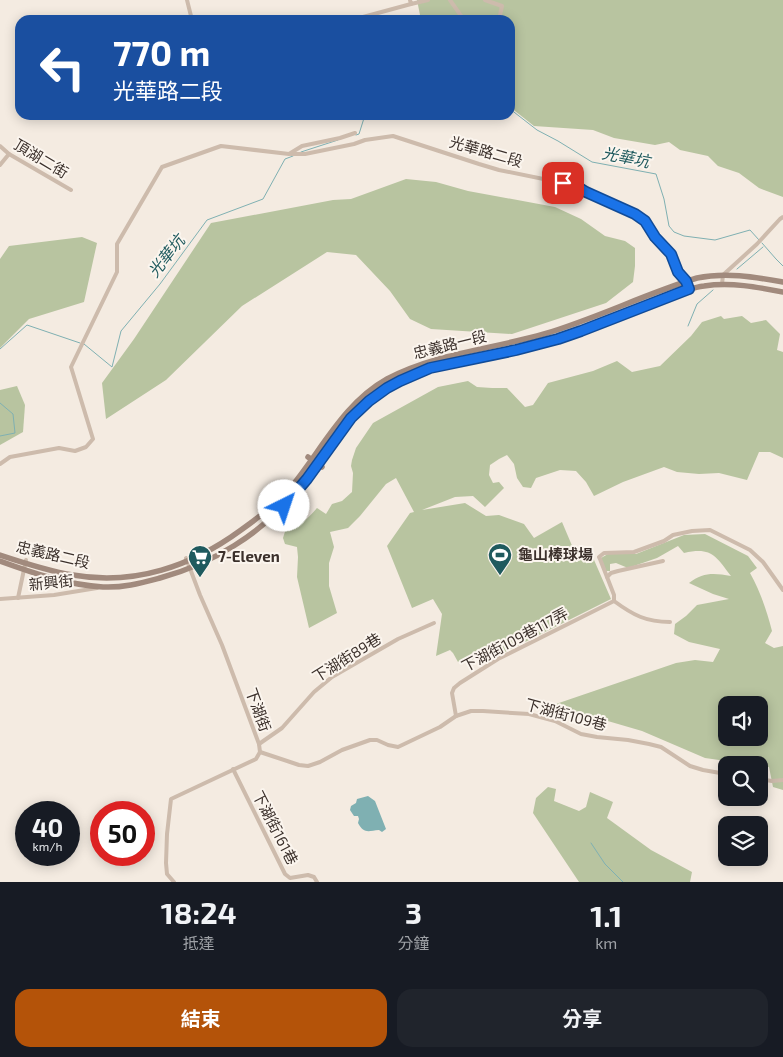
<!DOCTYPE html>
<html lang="zh-TW">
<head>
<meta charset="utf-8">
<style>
	body { margin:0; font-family:"Exo 2","Noto Sans TC",sans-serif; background:#20242c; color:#f1f3f6; height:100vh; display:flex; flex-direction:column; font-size:19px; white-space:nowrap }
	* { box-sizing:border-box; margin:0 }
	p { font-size:16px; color:#9ea1a6 }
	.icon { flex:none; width:28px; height:28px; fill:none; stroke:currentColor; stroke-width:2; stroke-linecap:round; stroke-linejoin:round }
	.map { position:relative; height:882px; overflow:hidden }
	.panel { display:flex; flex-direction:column; background:#171b24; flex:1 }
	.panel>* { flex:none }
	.top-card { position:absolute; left:15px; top:15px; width:500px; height:105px; border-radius:15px; box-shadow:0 2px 12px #0003; background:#1a4fa0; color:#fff; overflow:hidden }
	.buttons { position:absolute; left:718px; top:696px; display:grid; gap:10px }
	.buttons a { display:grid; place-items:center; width:50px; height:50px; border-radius:10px; background:#171b24; box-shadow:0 2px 12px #0003; font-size:25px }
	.speed { position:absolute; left:15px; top:801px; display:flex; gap:10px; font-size:25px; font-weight:700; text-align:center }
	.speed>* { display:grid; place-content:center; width:65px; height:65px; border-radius:50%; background:#171b24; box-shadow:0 2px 12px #0003; line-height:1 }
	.speed small { font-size:12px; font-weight:400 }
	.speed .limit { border:8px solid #d22; background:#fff; color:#111 }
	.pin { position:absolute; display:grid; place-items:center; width:42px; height:42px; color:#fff; margin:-21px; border-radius:10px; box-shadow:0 2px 8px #0006 }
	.me { position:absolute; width:55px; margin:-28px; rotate:41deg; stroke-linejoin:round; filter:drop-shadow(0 0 4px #0008) }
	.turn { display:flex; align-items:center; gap:18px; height:105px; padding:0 15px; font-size:22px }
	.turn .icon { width:65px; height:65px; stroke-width:2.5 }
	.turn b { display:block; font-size:35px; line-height:42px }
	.eta { display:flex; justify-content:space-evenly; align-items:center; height:85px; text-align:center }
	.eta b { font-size:30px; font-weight:700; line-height:35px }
	.button { display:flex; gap:10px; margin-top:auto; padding:10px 15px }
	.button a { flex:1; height:58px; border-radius:15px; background:#b45309; color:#fff; font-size:20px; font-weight:700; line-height:58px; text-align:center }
	.button a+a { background:#20242c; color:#f1f3f6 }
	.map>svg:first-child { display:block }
</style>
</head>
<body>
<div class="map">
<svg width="783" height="882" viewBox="0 0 783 882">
	<rect width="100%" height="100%" fill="#f4ebe1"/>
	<!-- green -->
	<g fill="#b8c4a0" fill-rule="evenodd">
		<path d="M417 0H783V197L759 188 739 173 718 166 708 156 680 150 669 142 655 145 614 138 593 130 534 126 510 107V20H421Z"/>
		<path d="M406 179 436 182 468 191 555 207 581 219 605 236 625 241 635 248V266L633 282 606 303 512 334 431 329 410 319 390 291 356 255 327 252 242 306 166 380 106 419 102 383 134 339 211 223 333 200 351 199Z"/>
		<path d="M82 237 97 243 84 302 29 319 0 348V259L9 246Z"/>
		<path d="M721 316 724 319 742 316 751 323 766 320 780 334 777 350 783 352V458L770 452H759L747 480 719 473 699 474 677 472 664 467 623 482 594 496 586 482 576 471 560 470 536 478 531 488 523 487 517 478 514 464 507 455 499 459 490 465 489 475 493 483 499 482 504 488 485 507 473 496 455 497 422 510 465 503 486 516 499 515 524 524 534 538 562 522 573 548 591 553 611 599 499 655 490 649 481 653 471 661 458 662 453 653 450 650 436 656 442 614 433 599 412 608 387 546 410 513 414 512 396 478 386 484 360 516 348 528 330 532 334 547 329 563V586L337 613 309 628 297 577 298 557 297 547 285 544 283 538 287 525C304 524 306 520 317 508L326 514 332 504 342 501 352 492 353 473 351 466 352 460 356 448 373 423 438 387 468 381 477 387 492 388H507L525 407 533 405 548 383 593 371 617 361 632 372 660 366 691 336 702 322Z"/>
		<path d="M17 386 25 405 23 432 0 445V390Z"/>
		<path d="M705 534 748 556 757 568 750 573C760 591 767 611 772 631L765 643 774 648 783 646V790L773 787 769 767 705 758 642 731 553 705 676 663 695 660 713 662 720 649 689 642 674 634 675 624 686 616 697 605 729 599 713 594 689 583C703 572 714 573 731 576 715 555 711 547 684 553L678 546 657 558 628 568 616 563 610 564V571H606L601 558 608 554H636L684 535ZM726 705H759V738H726Z"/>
		<path d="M548 787 556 789 554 801 579 811 586 807 590 792 613 802 607 818 651 850 692 872 690 882H579L533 813 536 798Z"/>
	</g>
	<!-- water -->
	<path fill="#7fb0b2" d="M368 796 375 801 386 829 382 832 379 830C368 831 364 834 358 823L359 819 358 816H354L350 810 351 806 356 803 357 799Z"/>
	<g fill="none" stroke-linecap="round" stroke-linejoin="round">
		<!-- stream -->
		<g stroke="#7fb0b2" stroke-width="1">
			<path d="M510 109 537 130 558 141 592 162 656 174 664 199 669 226 674 232 684 236 715 240 750 230 759 240"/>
			<path d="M356 135 359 134 365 115"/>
			<path d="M301 152 338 140"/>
			<path d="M762 243 776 259 783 266"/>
			<path d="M737 269 763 247"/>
			<path d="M688 326 697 304 713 290"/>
			<path d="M84 344 112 367 121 331 160 284 207 220 263 199 285 159 293 156"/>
			<path d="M0 349 27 325 80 343"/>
			<path d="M0 403 13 414 15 433 0 436"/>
			<path d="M591 843 605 864 623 882"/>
		</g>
		<!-- street -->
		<g stroke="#cdbbac" stroke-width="4">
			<path d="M187 0 192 20"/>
			<path d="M410 0 411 4 428 0"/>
			<path d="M450 0 464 20"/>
			<path d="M485 0 502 6 499 20"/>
			<path d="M352 20 411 4"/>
			<path d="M0 146 9 154 71 190"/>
			<path d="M291 154H305L354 144 365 140 393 136 479 164 499 170 563 183 578 187 586 192 635 214 645 221 655 237 671 254 678 272 686 281 690 293"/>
			<path d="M0 165 9 154"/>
			<path d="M722 284 723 275 757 244 780 219 783 217"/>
			<path d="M0 464 10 457 59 448 75 451 86 447 93 439 71 367 117 272V244L162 167 221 146 289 154 302 146 340 138 355 133"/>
			<path d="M607 577 611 573 618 571 663 561"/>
			<path d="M18 598 26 560"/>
			<path d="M0 599 54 595 97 588"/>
			<path d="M614 601V595L600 559 599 557 604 553 634 552 664 541 673 535 692 531 710 530 750 550 763 562 783 590"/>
			<path d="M614 601C633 615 646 622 670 622"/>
			<path d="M456 716 452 693 454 688 460 683 498 659 614 601"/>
			<path d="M259 744 282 728 314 692 332 677 398 639 434 623"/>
			<path d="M260 752 299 765 308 766 320 762 342 750 370 740H377L388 745 398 747 440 727 456 716 471 711H483L529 714 555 721 581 734 597 737 628 740 649 744 661 747 690 766 703 770 726 774"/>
			<path d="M233 769 285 874 290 878 308 875 314 877 317 882"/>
			<path d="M759 779 772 781 783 780"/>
			<path d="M174 882 167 874 166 863 167 834 171 799 256 759 260 752 259 744 222 645 200 595 186 558"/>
		</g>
		<!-- secondary -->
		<g stroke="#a18a7d" stroke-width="5.5">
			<path d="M308 457 322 467"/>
			<path d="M0 555C24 563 48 571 73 575 134 586 192 566 241 530 259 517 278 503 292 486 322 449 344 403 387 379 433 354 492 349 544 334 595 319 645 294 697 278 726 272 754 277 783 282"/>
			<path d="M0 561C33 573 68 585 103 587 123 588 141 583 160 578 212 564 261 534 296 492 316 469 331 441 352 418 362 407 373 397 385 389 410 372 439 366 468 360 498 354 529 348 559 339 592 328 625 314 658 301 673 295 688 288 704 286 731 282 757 287 783 292"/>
		</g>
	</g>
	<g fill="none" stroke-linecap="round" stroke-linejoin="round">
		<!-- route casing -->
		<g stroke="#114b97" stroke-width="12">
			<path id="route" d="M284 506 307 479 351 418 369 401 387 388 400 381 430 368 516 350 558 339 581 331 689 289 686 281 678 272 671 254 655 237 645 221 635 214 586 192 578 187 563 183"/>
		</g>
		<!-- route -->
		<use href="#route" stroke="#1a73e8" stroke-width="9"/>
	</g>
	<!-- icons -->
	<defs>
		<g id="stadium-pin" transform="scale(1.25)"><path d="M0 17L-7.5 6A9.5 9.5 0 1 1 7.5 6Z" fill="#1f5a5e" stroke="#fbf5ee"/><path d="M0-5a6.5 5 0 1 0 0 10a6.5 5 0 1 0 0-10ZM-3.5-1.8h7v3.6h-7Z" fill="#fff"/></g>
		<g id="supermarket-pin" transform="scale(1.25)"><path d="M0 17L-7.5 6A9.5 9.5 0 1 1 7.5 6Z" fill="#1f5a5e" stroke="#fbf5ee"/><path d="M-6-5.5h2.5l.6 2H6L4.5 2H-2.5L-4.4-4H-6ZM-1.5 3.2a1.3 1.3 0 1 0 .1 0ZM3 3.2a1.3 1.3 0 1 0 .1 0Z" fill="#fff"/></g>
	</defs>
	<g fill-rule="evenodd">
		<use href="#stadium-pin" x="500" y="555"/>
		<use href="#supermarket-pin" x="200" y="557"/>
	</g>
	<g text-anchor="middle" stroke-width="4" stroke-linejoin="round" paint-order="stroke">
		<!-- street labels -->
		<g font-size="15" fill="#3b302b" stroke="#fbf5ee">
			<text transform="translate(486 152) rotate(16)" y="5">光華路二段</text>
			<text transform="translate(41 159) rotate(31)" y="5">頂湖二街</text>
			<text transform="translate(450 345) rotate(-14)" y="5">忠義路一段</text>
			<text transform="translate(53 555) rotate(13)" y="5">忠義路二段</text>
			<text transform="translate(51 583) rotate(-6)" y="5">新興街</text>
			<text transform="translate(515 640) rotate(-28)" y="5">下湖街109巷117弄</text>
			<text transform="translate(347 658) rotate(-32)" y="5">下湖街89巷</text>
			<text transform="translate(258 710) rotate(70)" y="5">下湖街</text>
			<text transform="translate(566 715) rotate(15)" y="5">下湖街109巷</text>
			<text transform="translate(275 828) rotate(63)" y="5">下湖街161巷</text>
		</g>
		<!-- poi labels -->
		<g font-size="15" font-weight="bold" fill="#3b302b" stroke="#fbf5ee" text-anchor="start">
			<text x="518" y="560">龜山棒球場</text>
			<text x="218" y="562">7-Eleven</text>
		</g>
		<!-- water labels -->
		<g font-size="16" font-style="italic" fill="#1f5a5e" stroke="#fbf5ee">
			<text transform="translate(626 157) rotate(11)" y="6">光華坑</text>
			<text transform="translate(166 256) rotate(-52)" y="6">光華坑</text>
		</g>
	</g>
</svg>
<div class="buttons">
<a><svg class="icon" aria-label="sound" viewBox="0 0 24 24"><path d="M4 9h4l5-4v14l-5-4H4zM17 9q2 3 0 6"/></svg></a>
<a><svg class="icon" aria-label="search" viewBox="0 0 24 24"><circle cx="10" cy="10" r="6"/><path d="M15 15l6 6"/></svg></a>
<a><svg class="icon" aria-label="layers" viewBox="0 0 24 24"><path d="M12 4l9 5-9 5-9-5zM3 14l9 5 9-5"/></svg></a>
</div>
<div class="speed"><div>40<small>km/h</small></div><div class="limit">50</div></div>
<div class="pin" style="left:563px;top:183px;background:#d93025"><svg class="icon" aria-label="arrive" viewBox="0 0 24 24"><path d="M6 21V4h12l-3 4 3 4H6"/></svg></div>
<svg class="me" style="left:284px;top:506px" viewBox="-20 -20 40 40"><circle r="19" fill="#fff"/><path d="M0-13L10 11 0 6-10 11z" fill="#1a73e8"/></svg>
<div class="top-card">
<div class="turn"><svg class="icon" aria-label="left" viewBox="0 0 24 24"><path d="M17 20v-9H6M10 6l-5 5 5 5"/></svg><div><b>770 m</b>光華路二段</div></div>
</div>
</div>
<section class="panel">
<div class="eta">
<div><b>18:24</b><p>抵達</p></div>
<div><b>3</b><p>分鐘</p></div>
<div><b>1.1</b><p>km</p></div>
</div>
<div class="button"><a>結束</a><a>分享</a></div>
</section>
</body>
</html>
